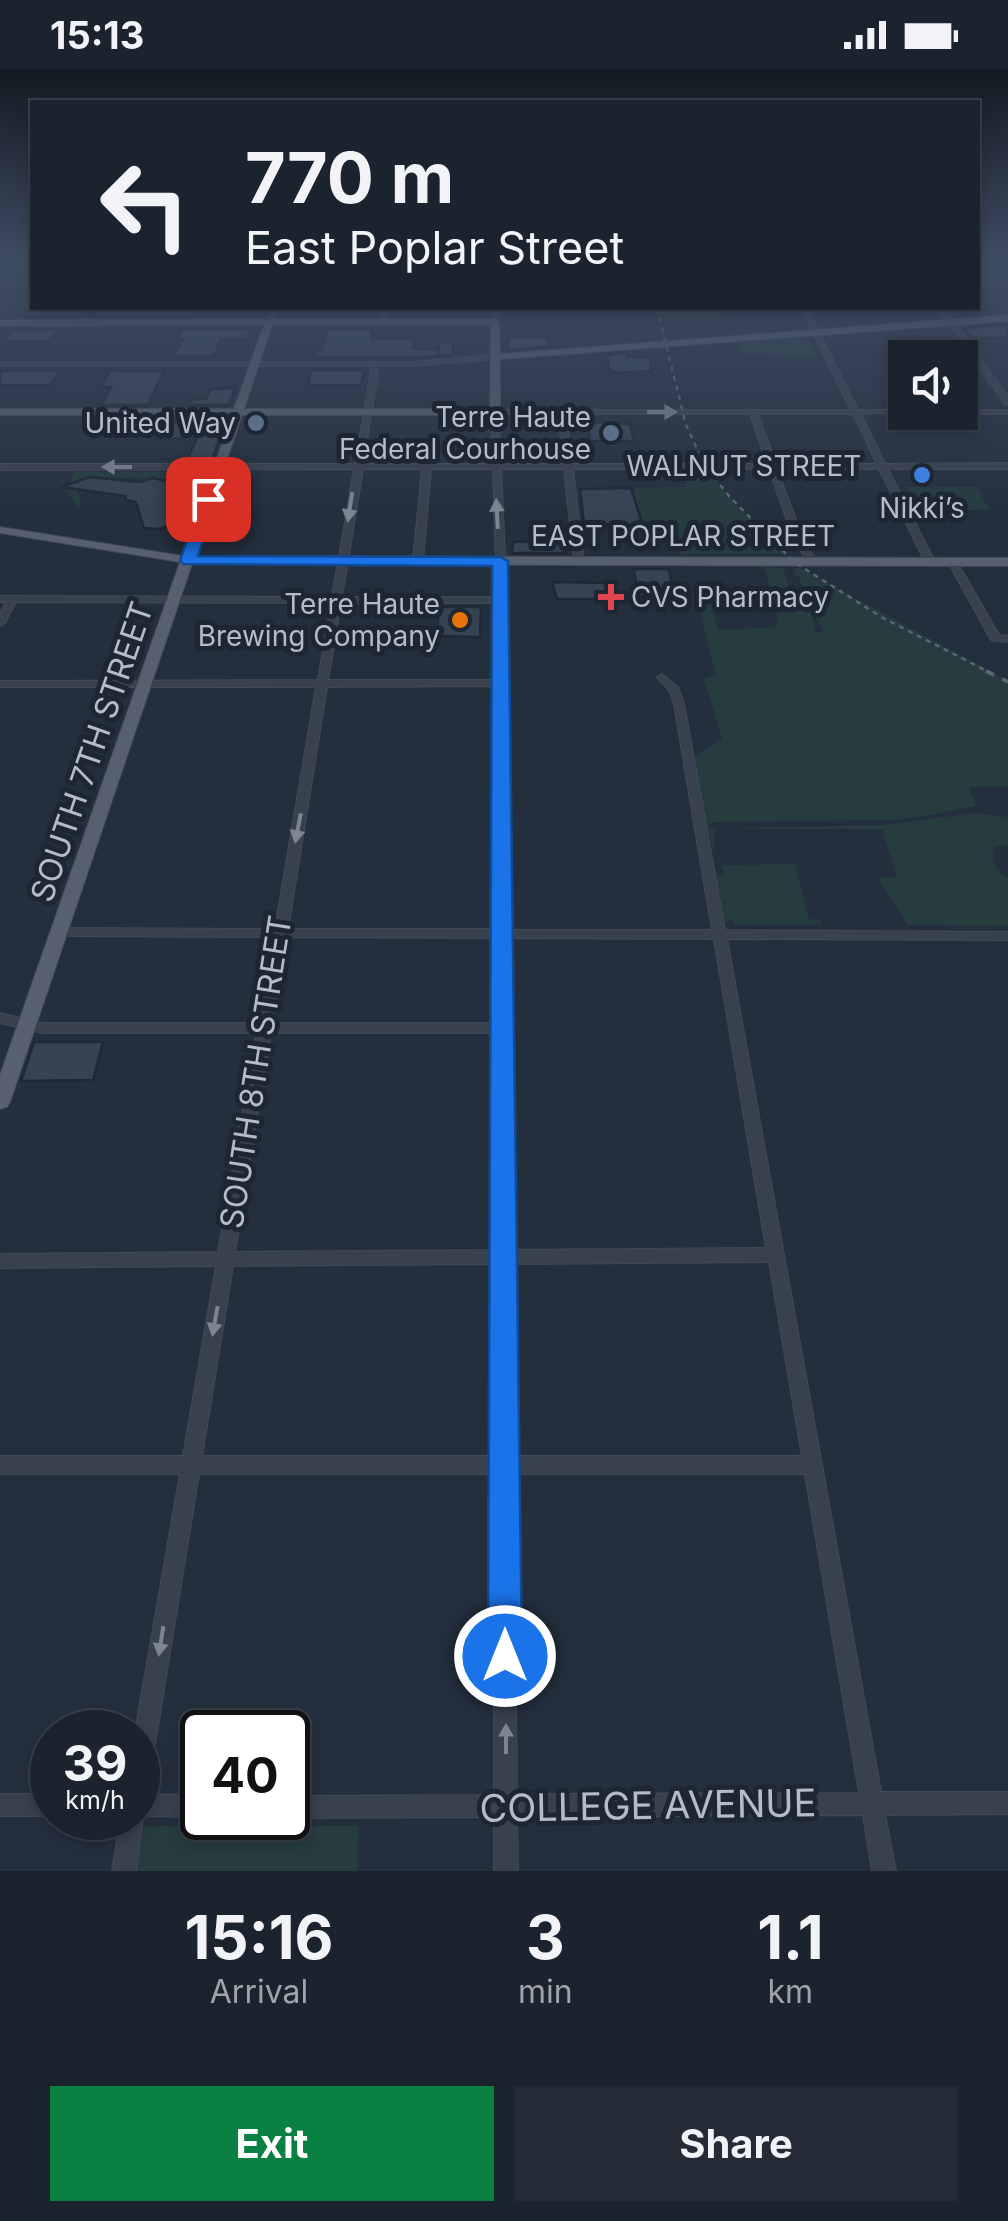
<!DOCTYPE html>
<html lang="en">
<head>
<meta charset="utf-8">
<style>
	body { margin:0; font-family:Inter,sans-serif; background:#242b36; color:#f1f3f6; height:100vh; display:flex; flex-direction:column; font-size:38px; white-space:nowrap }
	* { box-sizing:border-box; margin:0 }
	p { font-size:32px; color:#a0a4aa }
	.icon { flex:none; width:55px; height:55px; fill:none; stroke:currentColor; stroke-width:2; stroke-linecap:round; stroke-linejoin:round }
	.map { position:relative; height:1801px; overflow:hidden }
	.panel { display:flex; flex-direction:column; background:#1b232e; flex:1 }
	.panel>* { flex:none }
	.hud { position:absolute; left:30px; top:30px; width:950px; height:210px; border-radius:0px; box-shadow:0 5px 15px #0003,0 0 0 2px #39404a; background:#1b232e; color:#f1f3f6; overflow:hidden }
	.fabs { position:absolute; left:888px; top:270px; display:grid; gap:20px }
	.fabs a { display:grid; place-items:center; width:90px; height:90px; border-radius:0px; background:#1b232e; box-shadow:0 5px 15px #0003,0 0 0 2px #39404a; font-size:50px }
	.speed { position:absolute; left:30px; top:1640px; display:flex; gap:20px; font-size:50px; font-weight:700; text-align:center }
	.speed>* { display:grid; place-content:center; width:130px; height:130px; border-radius:50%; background:#1b232e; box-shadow:0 5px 15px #0003,0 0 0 2px #39404a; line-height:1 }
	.speed small { font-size:25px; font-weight:400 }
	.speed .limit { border:5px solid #111; border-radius:15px; background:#fff; color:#111 }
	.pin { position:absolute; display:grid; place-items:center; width:85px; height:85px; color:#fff; margin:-42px; border-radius:20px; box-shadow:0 5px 15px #0006 }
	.me { position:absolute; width:110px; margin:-55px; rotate:0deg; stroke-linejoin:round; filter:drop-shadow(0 0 8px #0008) }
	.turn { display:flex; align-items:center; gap:35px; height:210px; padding:0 50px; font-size:45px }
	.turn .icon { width:130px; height:130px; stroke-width:2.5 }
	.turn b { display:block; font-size:70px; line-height:85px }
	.eta { display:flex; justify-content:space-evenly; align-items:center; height:170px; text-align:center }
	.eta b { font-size:60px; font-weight:700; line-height:70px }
	.button { display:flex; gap:20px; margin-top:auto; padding:20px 50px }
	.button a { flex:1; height:115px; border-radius:0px; background:#0b8043; color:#fff; font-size:40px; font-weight:700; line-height:115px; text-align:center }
	.button a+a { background:#242b36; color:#f1f3f6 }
	.status { display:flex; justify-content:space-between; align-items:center; height:70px; padding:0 50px; background:#1b232e; direction:ltr }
	.status svg { height:28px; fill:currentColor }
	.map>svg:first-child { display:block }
</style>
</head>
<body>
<div class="status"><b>15:13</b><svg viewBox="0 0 49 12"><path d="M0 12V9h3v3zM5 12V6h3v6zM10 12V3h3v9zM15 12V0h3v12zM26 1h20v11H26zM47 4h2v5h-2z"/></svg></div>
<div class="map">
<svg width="1008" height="1801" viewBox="0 0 1008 1801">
	<rect width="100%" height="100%" fill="#242f3e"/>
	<!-- green -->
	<g fill="#263c3f">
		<path d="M661 238H712L719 255H666Z"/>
		<path d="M808 268 818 288 741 283 737 273Z"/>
		<path d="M684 401H706L784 484H679L672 456H643L633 425 636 418 686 417Z"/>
		<path d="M74 402H175L182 404 173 412C160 407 90 406 74 412L82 434 77 437 67 422Z"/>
		<path d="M905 417H976L990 440H917Z"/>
		<path d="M757 497 783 498 791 520 803 523 805 528 800 530 812 545 816 562H823L798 506H794V499L800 498 1008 611V717H968L976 736 903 750 715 752 705 756 693 689 722 669 704 609 715 604 695 518 709 524 718 560 777 557 776 534 785 532 780 518 770 517 765 500Z"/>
		<path d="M976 743 1008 747V775L995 777C989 789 997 801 1008 808V856L908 855 878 808 897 807 882 759H715L714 782 708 759 882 755Z"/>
		<path d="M795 794 809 849 821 850V855H736L729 848V852H725L716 805 724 803 722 795Z"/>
		<path d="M138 1756H359L357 1801H133Z"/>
	</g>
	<!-- building -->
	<g fill="#364354" stroke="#1f2835" stroke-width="2.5">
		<path d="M29 238H82L76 246H23Z"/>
		<path d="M111 238H196V246H85Z"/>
		<path d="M1008 255V268H972L964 258Z"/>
		<path d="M181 259H250L247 269 221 270 214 286H174L183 269H177Z"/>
		<path d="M327 259H372L371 269H414L413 279H438V285L439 273H453V285L410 288H314L316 280H322Z"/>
		<path d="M12 260H57L49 271 3 272Z"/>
		<path d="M508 267H548L549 276 508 280Z"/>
		<path d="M626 283 627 287H649L652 301 616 303 609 300 607 285Z"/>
		<path d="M60 300 51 315H0V301Z"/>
		<path d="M110 300 123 301H164L148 335H101L111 317H101Z"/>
		<path d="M311 300H364L361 315H308Z"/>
		<path d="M235 318 229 335H189L191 329H206L211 319Z"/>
		<path d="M183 349 226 350 212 390H187L197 368 156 369 163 353H181Z"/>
		<path d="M601 352 630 354 634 371H590L588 355Z"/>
		<path d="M89 407 140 412 152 408 198 417 170 428 174 454 160 459 144 458 136 432 126 430 125 426 62 417Z"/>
		<path d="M631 418 643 456 584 453 580 419Z"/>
		<path d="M534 468H562L566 470V483H512L513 472 534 471Z"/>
		<path d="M634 499H669L674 528 638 526Z"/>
		<path d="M552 512 614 513 616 529H557Z"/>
		<path d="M439 537H481L480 567 437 566Z"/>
		<path d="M34 972H103L93 1010 21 1011Z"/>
	</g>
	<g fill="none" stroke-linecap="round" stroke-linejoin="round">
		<!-- minor casing -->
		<g stroke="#414a57" stroke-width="2">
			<g id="minor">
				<rect x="978" y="213" width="30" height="4"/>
				<path d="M273 238H279L271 253H267Z"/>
				<path d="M381 238H387L386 252 383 254 380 252Z"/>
				<path d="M492 238H498L497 253 492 252Z"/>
				<path d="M801 238H807L858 340H905V342H909L861 344 885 394 1008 393V399H888L935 492 930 495 925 492 879 399H777L803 468 817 492 812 495 809 494 793 468 769 399H573L584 491 579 494 574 491 564 399H501L507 530V860H712L674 634 669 620 657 607 662 604 678 617 684 634 725 860 1008 862V870L727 869 881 1722H1008V1744L885 1745 896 1801H872L863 1745 517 1747 518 1801H494V1747L288 1748H286L288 1726 494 1725V1404H199L149 1711 146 1719 138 1722V1662H135L180 1404H0V1386H183L216 1196 0 1198V1184L218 1182 256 963H42L0 953V943L42 953H258L273 867 58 866 51 862 58 858 275 859 316 617H0V611L318 610 331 533 16 532 5 553 0 556V544L6 532H0V526L332 527 354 399 0 400V394H355L372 296H0V292H410L495 285 499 287 498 289 410 296H379L363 394H493L491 342 495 340H851ZM499 344H558L564 394H501ZM566 344H750L767 394H572ZM758 344H853L877 394H776ZM363 399H422L413 491 418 494 423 491 431 399H493L497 527H342ZM341 533H497L496 610H328ZM496 616 493 859H288L327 617ZM286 867 493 868V953H272ZM507 868 714 869 766 1178 510 1180 508 962 510 958 508 954ZM271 963H493L494 1180 235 1182ZM769 1192 802 1386H513L511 1194ZM494 1194V1386H202L233 1196ZM513 1404H805L859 1723 517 1724Z"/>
				<path d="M938 238H944L1008 327V335H1005Z"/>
				<path d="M960 340H1008V344H957Z"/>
				<path d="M950 490H956L999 565 1008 566V572L991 570 948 492Z"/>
				<rect x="0" y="1724" width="52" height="22"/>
				<path d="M138 1724 202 1725V1747L143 1746 136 1801H112L121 1748H138Z"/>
			</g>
		</g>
		<!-- major casing -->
		<g stroke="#414a57" stroke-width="2">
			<path id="major" d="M1008 245V251L500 289V342L495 345H242L194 486 1008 488V496L192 494 10 1032 7 1037 0 1039V1005L180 492 0 463V457L183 486 232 345H0V339H234L264 255 0 256V250L495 249 499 252 500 284ZM272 255H491L490 339H244Z"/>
		</g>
		<!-- minor -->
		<use href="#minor" fill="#38414e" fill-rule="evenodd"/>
		<!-- major -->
		<use href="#major" fill="#56606e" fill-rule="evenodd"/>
		<!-- rail-far1 -->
		<path stroke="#5a6575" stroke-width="2.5" stroke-dasharray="5 5" stroke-linecap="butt" d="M657 238 686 355 705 396 729 426 794 492 883 548 991 603"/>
		<!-- rail -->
		<path stroke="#5a6575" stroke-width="4" stroke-dasharray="9 9" stroke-linecap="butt" d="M986 601 1008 612"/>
	</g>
	<!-- one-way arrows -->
	<defs><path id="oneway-solid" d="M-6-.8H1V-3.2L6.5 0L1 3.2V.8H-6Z" transform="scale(2.5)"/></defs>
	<g fill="#7c8592">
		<use href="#oneway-solid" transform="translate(662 342)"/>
		<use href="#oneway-solid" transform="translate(117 397) rotate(180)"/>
		<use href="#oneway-solid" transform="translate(350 437) rotate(99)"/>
		<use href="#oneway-solid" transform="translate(497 444) rotate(-93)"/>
		<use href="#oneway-solid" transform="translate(298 758) rotate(101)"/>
		<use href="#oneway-solid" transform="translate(215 1251) rotate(100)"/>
		<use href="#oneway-solid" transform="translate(161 1571) rotate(99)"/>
		<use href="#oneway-solid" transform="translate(506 1669) rotate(-90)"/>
	</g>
	<!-- sky -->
	<linearGradient id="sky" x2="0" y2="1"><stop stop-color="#141a22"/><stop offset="0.43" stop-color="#3f4d63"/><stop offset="1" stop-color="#3f4d63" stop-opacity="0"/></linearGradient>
	<rect width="1008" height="445" fill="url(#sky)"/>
	<!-- route -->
	<path fill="#1a73e8" stroke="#114b97" stroke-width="2.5" d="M203 426 216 429 198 486 500 487 508 491 522 1586 517 1599 505 1604 493 1599 488 1586 492 496 183 494 180 490Z"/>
	<!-- markers -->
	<g fill="#5c6f8a" stroke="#1d2633" stroke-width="4">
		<circle cx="256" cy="353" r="10"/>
		<circle cx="611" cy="363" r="10"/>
	</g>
	<circle fill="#3f7fe0" stroke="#1d2633" stroke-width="4" cx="922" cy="405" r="10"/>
	<path fill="#e0444e" stroke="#1d2633" stroke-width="4" d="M606 512h10v10h10v10h-10v10h-10v-10h-10v-10h10z"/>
	<circle fill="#e8710a" stroke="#1d2633" stroke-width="4" cx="460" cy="550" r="10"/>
	<g text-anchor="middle" stroke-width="10" stroke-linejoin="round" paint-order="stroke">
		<!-- far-poi labels -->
		<g font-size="28" fill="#b4bcc9" stroke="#1d2633" text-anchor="end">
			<text x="591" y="357">Terre Haute<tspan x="591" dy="32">Federal Courhouse</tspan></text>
			<text x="236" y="363">United Way</text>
			<text x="922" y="448" text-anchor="middle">Nikki’s</text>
			<text x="631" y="537" text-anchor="start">CVS Pharmacy</text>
			<text x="440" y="544">Terre Haute<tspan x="440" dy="32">Brewing Company</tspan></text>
		</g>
		<!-- far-street labels -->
		<g font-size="28" fill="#b4bcc9" stroke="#1d2633">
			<text x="744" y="406">WALNUT STREET</text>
			<text x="683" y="476">EAST POPLAR STREET</text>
		</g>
		<!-- street labels -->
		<g font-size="32" fill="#b4bcc9" stroke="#1d2633">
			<text transform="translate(92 682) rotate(-71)" y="11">SOUTH 7TH STREET</text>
			<text transform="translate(256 1002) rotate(-81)" y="11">SOUTH 8TH STREET</text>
		</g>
		<!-- near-street labels -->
		<g font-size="38" fill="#b4bcc9" stroke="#1d2633">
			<text transform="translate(648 1736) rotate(-1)" y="13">COLLEGE AVENUE</text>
		</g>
	</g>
</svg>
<div class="fabs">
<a><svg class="icon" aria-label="sound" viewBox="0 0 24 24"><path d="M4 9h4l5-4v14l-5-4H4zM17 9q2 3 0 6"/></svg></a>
</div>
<div class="speed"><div>39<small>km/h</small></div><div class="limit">40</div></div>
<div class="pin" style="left:208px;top:429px;background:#d93025"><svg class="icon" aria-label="arrive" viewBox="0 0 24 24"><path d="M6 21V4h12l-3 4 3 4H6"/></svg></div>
<svg class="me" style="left:505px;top:1586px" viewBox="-20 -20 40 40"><circle r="17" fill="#1a73e8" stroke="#fff" stroke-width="3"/><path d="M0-11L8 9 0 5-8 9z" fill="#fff"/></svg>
<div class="hud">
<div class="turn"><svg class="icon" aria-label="left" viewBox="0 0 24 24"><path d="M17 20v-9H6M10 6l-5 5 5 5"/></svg><div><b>770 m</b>East Poplar Street</div></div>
</div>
</div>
<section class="panel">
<div class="eta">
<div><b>15:16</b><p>Arrival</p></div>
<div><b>3</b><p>min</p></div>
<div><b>1.1</b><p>km</p></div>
</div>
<div class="button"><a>Exit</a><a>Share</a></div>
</section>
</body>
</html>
